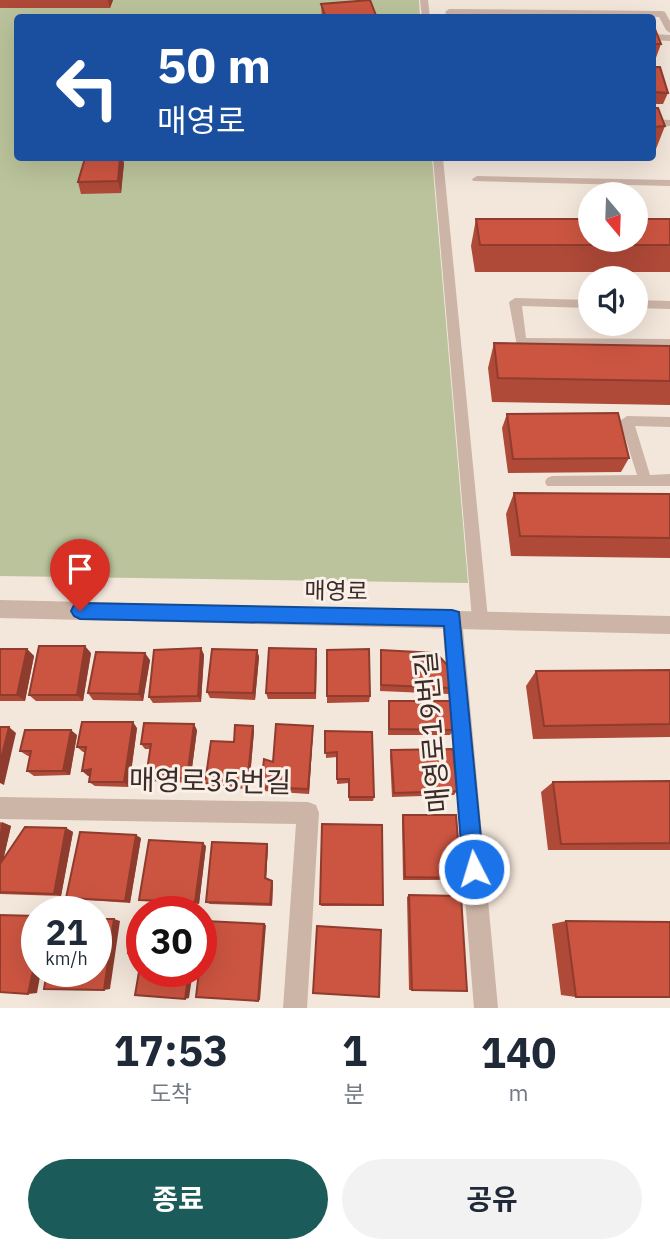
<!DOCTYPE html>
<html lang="ko">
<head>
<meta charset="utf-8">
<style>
	body { margin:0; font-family:"IBM Plex Sans","Noto Sans KR",sans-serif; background:#f2f2f3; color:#1f2937; height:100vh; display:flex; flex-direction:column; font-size:26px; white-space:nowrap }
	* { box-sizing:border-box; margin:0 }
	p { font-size:23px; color:#747a83 }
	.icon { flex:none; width:38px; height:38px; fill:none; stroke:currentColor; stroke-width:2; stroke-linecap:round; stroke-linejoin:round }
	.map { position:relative; height:1008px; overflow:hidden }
	.drawer { display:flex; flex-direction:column; background:#fff; flex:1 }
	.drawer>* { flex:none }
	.hud { position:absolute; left:14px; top:14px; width:642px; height:147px; border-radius:7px; box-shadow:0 7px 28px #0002; background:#1a4fa0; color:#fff; overflow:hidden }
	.needle { width:46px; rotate:161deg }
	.buttons { position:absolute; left:578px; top:182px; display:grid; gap:14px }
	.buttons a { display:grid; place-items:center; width:70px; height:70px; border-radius:50%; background:#fff; box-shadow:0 7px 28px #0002; font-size:35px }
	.speed { position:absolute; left:21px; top:896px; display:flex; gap:14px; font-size:35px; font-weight:700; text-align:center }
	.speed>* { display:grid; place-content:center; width:91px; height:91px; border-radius:50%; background:#fff; box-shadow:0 7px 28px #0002; line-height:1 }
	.speed small { font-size:18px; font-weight:400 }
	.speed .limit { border:10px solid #d22; background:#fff; color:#111 }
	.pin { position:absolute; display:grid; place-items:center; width:60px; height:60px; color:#fff; margin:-72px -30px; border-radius:50% 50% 50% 0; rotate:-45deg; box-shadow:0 0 7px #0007 }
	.pin .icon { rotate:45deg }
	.me { position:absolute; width:77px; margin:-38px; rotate:355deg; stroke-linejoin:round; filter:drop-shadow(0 0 5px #0008) }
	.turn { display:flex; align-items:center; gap:24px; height:147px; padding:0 28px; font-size:32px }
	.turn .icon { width:91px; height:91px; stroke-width:2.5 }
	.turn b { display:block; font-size:49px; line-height:60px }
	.eta { display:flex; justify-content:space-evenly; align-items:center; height:119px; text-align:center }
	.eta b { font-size:42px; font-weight:700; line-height:49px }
	.primary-button { display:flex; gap:14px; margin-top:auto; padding:14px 28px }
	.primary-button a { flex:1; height:80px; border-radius:42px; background:#1b5c5a; color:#fff; font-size:28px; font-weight:700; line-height:80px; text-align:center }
	.primary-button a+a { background:#f2f2f3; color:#1f2937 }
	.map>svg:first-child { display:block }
</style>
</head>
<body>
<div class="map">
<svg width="670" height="1008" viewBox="0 0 670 1008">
	<rect width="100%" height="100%" fill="#f3e6db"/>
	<!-- green -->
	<path fill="#bac39b" d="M0 0H419L420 17 18 18V158H432L468 583 0 576Z"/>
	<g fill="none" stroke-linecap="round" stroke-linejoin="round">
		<!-- service -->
		<g fill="#ccb4a7" fill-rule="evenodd">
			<path d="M420 0H428L430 18H422Z"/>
			<path d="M449 9 662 11 665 12 670 21V33L666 30 659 17 446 14 445 12Z"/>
			<path d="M653 34 670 35V41L653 40Z"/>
			<path d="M653 119 670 120V126L653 125Z"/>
			<path d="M433 158H443L488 619 485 624 480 626 475 624 472 619Z"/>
			<path d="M477 176 670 180V186L473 181 472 179Z"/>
			<path d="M515 298 590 300V308L522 306 526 338 670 339V349L517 346 509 302Z"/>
			<path d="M635 300 670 301V309L635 308Z"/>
			<path d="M627 416 670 417V427L635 426 650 475 670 474V486H547L545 482 547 478 552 476 637 475 620 421Z"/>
		</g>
		<!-- minor -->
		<g fill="#ccb4a7" fill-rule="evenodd">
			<path d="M452 609 459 612 462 618 498 1008H474L442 618 445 612Z"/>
			<path d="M0 797 308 802 316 805 319 813 307 1008H283L296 824 0 819Z"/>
		</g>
		<!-- tertiary -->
		<path fill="#ccb4a7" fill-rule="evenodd" d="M0 600 670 616V634L0 618Z"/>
	</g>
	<!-- wall -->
	<g fill="#af4938">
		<path d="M0 0H113L110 8H0Z"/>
		<path d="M321 4 377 18H322Z"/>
		<path d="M653 24 661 44 653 66Z"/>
		<path d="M653 67 668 93 663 104H653Z"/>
		<path d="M653 108 665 126 654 154H653Z"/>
		<path d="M85 158H122L124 163 121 193 81 194 78 182Z"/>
		<path d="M476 219H670V272H475L471 246Z"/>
		<path d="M494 343 670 346V405L492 402 488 368Z"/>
		<path d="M507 414 629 458 621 472 508 473 502 428Z"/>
		<path d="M514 493 670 494V558L511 556 506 514Z"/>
		<path d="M201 648 204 655 201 702 153 703 149 697Z"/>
		<path d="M0 649H27L34 656 25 701H0Z"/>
		<path d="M257 650 259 657 255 700 210 698 207 692Z"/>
		<path d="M327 650 370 696 369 702 327 703Z"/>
		<path d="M381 650 451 688 449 694 380 691Z"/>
		<path d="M91 653 83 701H36L29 695Z"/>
		<path d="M317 656 316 699H268L266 693Z"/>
		<path d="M150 660 143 701 93 700 88 693Z"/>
		<path d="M670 670V737L533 739 526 686 536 671Z"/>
		<path d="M389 701 453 730 450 735H388V707Z"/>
		<path d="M253 726 254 731 249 789 209 787 205 783 234 742Z"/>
		<path d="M137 728 129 787 95 786 89 782 90 775 88 776 85 752H83L77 747Z"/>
		<path d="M197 730 190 783 150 781 146 777 150 749H145L141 744Z"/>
		<path d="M325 731 374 797 373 801H349V783L337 784V757L326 758Z"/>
		<path d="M313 732 309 794 263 791 261 787 273 762Z"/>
		<path d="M77 735 70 775 34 776 27 771 30 756H28L20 751Z"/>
		<path d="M391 750 457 791 454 795 392 797 390 755Z"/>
		<path d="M670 781V850H548L541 792 553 782Z"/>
		<path d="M403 815 461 878 458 880H403L402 819Z"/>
		<path d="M0 822 11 826 3 860 66 828 73 832 61 896 0 894Z"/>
		<path d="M141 838 130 903 73 899 66 898Z"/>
		<path d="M267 844 268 847 266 879 272 881 273 883 272 906 210 904 206 902Z"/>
		<path d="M206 846 199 904 144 901 139 900Z"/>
		<path d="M409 895 412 990H409L407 897Z"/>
		<path d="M320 904 383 905 382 906H321Z"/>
		<path d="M566 921 576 997 561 995 552 924Z"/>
	</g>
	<!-- shaded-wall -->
	<g fill="#8f3c2e">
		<path d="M108 0H113L110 8Z"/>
		<path d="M120 158H122L124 163 121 193 118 181Z"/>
		<path d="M85 646 91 653 83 701 77 695Z"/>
		<path d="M201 648 204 655 201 702 198 696Z"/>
		<path d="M27 649 34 656 25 701 17 695Z"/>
		<path d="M257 650 259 657 255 700 253 693Z"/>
		<path d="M145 653 150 660 143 701 139 694Z"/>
		<path d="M133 722 137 728 129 787 124 782Z"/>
		<path d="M194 724 197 730 190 783 187 778Z"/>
		<path d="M253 726 254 731 249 789 247 784Z"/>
		<path d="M313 726V732L309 794 308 789Z"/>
		<path d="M9 727 16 733 4 785 0 783V763Z"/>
		<path d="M71 730 77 735 70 775 63 771Z"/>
		<path d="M91 769 97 774 88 776 82 771Z"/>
		<path d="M2 822 11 826 0 874V833Z"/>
		<path d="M66 828 73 832 61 896 54 894Z"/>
		<path d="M136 835 141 838 130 903 125 901Z"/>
		<path d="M203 843 206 846 199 904 195 902Z"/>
		<path d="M267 844 268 847 266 880 265 878Z"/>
		<path d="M272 881 273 883 272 906 270 904Z"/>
		<path d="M114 919 120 921 110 989 104 990Z"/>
		<path d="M264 924 266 925 260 1000 258 1001Z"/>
		<path d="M37 953V971H41L37 993 28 994Z"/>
		<path d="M189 971H193L189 998 185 999Z"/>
	</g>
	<!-- building -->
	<g fill="#cc5541" stroke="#8f3c2e" stroke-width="2">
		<path d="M370 0 377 18H326L321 4Z"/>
		<path d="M653 24 661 44H653Z"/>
		<path d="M653 67H660L668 93 653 92Z"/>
		<path d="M653 108H658L665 126 653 127Z"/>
		<path d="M85 158H120L118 181 78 182Z"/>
		<path d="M476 219H590V240H635V219H670V245H480Z"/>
		<path d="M494 343 670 346V381L498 378Z"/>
		<path d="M618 413 629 458 513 459 507 414Z"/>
		<path d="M514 493 670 494V538L520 536Z"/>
		<path d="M39 646H85L77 695H29Z"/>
		<path d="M201 648 198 696 149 697 154 650Z"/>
		<path d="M269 648 316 649 315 693H266Z"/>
		<path d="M0 649H27L17 695H0Z"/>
		<path d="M212 649 257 650 253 693 207 692Z"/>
		<path d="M369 649 370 696H327V650Z"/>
		<path d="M381 650 436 653 451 669V688L381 685Z"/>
		<path d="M96 652 145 653 139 694 88 693Z"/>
		<path d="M670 670V724L544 726 536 671Z"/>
		<path d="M389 701H451L453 730 389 729Z"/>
		<path d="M82 722H133L124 782H89L91 769 82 771 86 747H77Z"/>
		<path d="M144 723 194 724 187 778 146 777 151 744H141Z"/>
		<path d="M276 724 313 726 308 789 261 787 264 759 273 762Z"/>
		<path d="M235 725 253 726 247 784 205 783 211 741 234 742Z"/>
		<path d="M0 727H9L0 763Z"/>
		<path d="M25 730H71L63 771H27L31 751H20Z"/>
		<path d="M325 731 372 732 374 797H349V779H337V752L325 753Z"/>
		<path d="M453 749 457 791 394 793 391 750Z"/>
		<path d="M670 781V843L561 844 553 782Z"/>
		<path d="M403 815H456L461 878 405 877Z"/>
		<path d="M322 824 382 825 383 905 320 904Z"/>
		<path d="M25 827 66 828 54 894 0 892V864Z"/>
		<path d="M80 832 136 835 125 901 66 898Z"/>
		<path d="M149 840 203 843 195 902 139 900Z"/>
		<path d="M212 842 267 844 265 878 272 881 270 904 206 902Z"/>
		<path d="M409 895 461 896 467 991 412 990Z"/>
		<path d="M0 915 37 916V953L28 994 0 992Z"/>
		<path d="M135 916H142V954L128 953Z"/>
		<path d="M96 919H114L104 990 44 989 47 971H96Z"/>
		<path d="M205 921 264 924 258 1001 196 997 199 971H201V955Z"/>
		<path d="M566 921 670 922V997H576Z"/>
		<path d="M317 926 381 930 379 997 313 993Z"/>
		<path d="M142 954V971H189L185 999 135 995Z"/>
	</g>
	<!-- route -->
	<path fill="#1a73e8" stroke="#114b97" stroke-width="2" d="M80 603 452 610 459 612 484 869 481 876 474 879 466 876 463 869 444 626 80 619 74 616 71 611 74 605Z"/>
	<g text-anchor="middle" stroke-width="6" stroke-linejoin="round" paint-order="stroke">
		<!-- street labels -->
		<g font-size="23" fill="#382b28" stroke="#faf0e8">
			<text transform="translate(336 591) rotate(1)" y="8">매영로</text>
		</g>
		<!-- near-street labels -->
		<g font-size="28" fill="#382b28" stroke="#faf0e8">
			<text transform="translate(432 732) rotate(-95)" y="10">매영로19번길</text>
			<text transform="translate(210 781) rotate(1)" y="10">매영로35번길</text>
		</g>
	</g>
</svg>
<div class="buttons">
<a><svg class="needle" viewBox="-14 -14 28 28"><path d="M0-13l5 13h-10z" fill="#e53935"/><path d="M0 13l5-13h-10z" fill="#747a83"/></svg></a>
<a><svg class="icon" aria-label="sound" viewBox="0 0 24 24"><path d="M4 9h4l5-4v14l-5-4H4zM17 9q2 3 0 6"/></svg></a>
</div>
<div class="speed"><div>21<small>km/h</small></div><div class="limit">30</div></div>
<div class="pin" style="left:80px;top:611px;background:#d93025"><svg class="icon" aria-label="arrive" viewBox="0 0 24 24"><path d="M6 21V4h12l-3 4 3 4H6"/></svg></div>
<svg class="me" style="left:474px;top:869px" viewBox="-20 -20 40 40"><circle r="17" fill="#1a73e8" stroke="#fff" stroke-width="3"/><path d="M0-11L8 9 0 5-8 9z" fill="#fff"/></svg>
<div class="hud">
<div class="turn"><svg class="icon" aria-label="left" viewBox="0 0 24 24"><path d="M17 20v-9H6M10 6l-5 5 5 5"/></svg><div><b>50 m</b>매영로</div></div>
</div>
</div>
<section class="drawer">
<div class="eta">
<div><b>17:53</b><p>도착</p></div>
<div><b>1</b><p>분</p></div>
<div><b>140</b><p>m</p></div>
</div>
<div class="primary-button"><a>종료</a><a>공유</a></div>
</section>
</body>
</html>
